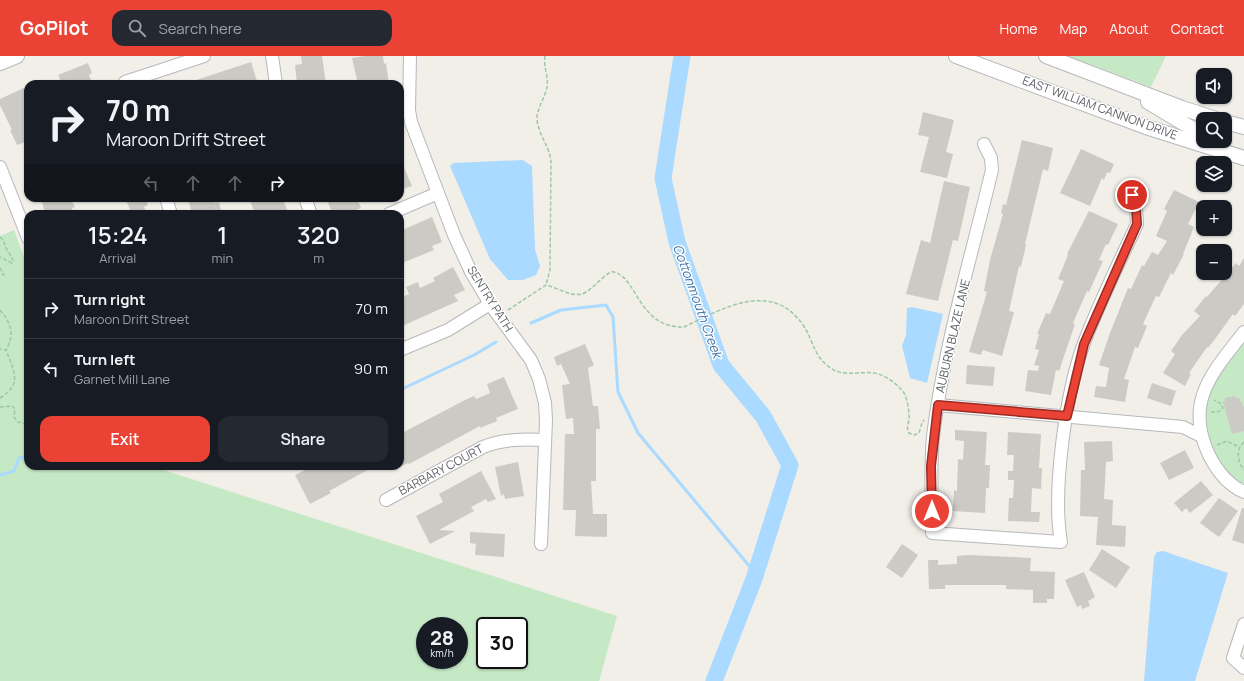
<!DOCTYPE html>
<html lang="en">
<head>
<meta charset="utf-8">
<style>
	body { margin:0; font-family:Manrope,sans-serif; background:#242831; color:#f1f3f6; height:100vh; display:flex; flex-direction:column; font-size:15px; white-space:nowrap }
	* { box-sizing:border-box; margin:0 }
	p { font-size:13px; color:#9ea1a6 }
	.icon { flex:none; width:22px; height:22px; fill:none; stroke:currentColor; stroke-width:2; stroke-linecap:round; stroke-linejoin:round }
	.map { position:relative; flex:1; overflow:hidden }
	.side { position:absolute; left:24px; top:154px; width:380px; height:260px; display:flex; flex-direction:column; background:#171b24; border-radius:12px; box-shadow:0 1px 3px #0004 }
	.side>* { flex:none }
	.top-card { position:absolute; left:24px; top:24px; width:380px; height:122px; border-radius:12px; box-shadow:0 1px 3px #0004; background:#171b24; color:#f1f3f6; overflow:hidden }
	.tools { position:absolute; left:1196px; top:12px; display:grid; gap:8px }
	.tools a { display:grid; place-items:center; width:36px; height:36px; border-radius:8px; background:#171b24; box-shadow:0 1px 3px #0004; font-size:20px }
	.speed { position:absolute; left:416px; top:561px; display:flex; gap:8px; font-size:20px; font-weight:700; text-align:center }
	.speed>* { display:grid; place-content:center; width:52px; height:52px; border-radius:50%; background:#171b24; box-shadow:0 1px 3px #0004; line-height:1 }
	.speed small { font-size:10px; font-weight:400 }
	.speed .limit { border:2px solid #111; border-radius:6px; background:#fff; color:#111 }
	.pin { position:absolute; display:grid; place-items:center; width:34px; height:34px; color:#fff; margin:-17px; border:2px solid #fff; border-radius:50%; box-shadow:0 1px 4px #0007 }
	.me { position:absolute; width:44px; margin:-22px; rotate:0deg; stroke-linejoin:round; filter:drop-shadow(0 0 3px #0008) }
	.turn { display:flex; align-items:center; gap:14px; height:84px; padding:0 16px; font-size:18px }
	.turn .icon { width:52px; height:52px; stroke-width:2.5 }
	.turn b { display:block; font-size:28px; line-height:34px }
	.lanes { display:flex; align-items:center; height:38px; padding:0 16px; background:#0003; justify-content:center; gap:20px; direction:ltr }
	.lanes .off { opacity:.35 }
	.eta { display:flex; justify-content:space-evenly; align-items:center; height:68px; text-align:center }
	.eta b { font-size:24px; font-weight:600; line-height:28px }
	.primary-button { display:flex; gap:8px; margin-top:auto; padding:8px 16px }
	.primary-button a { flex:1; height:46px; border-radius:12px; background:#ea4335; color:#fff; font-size:16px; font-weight:600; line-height:46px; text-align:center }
	.primary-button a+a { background:#242831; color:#f1f3f6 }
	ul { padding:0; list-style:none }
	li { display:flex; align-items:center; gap:12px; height:60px; padding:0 16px; border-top:1px solid #363941 }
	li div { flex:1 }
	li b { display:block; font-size:15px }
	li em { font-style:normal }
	header { display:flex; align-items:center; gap:24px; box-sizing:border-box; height:56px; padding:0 20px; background:#ea4335; color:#fff }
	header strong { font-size:19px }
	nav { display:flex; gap:22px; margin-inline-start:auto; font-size:14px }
	.search { width:280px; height:36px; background:#242831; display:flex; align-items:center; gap:10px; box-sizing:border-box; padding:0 14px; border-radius:12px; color:#9ea1a6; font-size:15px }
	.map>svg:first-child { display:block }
</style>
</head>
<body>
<header>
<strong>GoPilot</strong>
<div class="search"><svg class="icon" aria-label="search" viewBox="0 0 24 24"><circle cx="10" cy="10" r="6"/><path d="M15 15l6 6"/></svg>Search here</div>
<nav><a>Home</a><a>Map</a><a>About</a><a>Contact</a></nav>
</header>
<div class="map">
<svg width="1244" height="625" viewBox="0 0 1244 625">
	<rect width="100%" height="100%" fill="#f1efe8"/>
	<!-- green -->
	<g fill="#c5e8c5" fill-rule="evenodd">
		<path d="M1068 0H1166L1151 31Z"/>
		<path d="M14 174 28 212V410H151L617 560 599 625H0V180ZM425 570H459V604H425ZM485 570H519V604H485Z"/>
		<path d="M1244 282V430L1233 423 1219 407 1204 376 1206 345 1216 322Z"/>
	</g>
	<!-- water -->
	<g fill="#aadaff">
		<path d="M523 104 532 110 535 193 540 210 536 219 523 224H508L490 203 450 110 454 107Z"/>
		<path d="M912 251 943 258 927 327 910 322 902 290 906 279 907 252Z"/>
		<path d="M1163 495 1228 517 1195 625H1144L1154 501 1157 496Z"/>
	</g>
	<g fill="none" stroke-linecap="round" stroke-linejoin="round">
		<!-- stream -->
		<g stroke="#aadaff" stroke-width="3">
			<path d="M531 267 561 254 606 249 613 261 618 336 638 377 756 518"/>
			<path d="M400 334 474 299 496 286"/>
			<path d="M62 410 73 413 85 410"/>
			<path d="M0 419 14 415 19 402 28 401"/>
		</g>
		<!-- river -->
		<path stroke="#aadaff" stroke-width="17" d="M682 0 663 122 677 186 721 309 763 360 790 409 754 523 714 625"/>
	</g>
	<!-- building -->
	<g fill="#cccac5">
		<path d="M301 0H322L326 28H297L295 9 302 8Z"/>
		<path d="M365 0H383L384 8 386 7 389 28H358L352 2Z"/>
		<path d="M251 6 258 28H190V26Z"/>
		<path d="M88 7 92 17 89 19 92 26 88 28H62L58 19Z"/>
		<path d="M28 30V85L17 89 10 74H12L0 49V43Z"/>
		<path d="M923 56 954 64 946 96 953 98 947 122 920 116 929 81 918 79Z"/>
		<path d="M1022 84 1053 92 1048 115 1043 113 1025 188 1026 189 1021 211 1019 210 1009 255 1014 256 1002 300 983 294 981 299 969 296 987 236 984 235 990 204 1003 158 1001 157 1003 148 1006 149Z"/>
		<path d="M1081 93 1114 108 1110 117 1107 116 1104 124 1102 122 1090 150 1060 137Z"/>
		<path d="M400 102 412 130 400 134Z"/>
		<path d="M944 125 970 131 958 185 953 184 938 245 906 238 921 184 930 187Z"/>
		<path d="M1174 134 1199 146 1188 168 1194 171 1183 198H1184L1173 219 1171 217 1159 241 1156 240 1143 268 1147 270 1138 292 1135 291 1124 323 1129 324 1125 346 1094 341 1096 330 1106 331 1109 312 1099 309 1110 277 1128 232 1131 233 1142 209 1144 210 1152 196 1158 199 1167 185 1156 180 1167 155 1164 153Z"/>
		<path d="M41 142H70L75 151 72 152 74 158H45Z"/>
		<path d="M125 142H145L148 149 144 151 147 158H132Z"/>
		<path d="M188 142H214L215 147 219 146 222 158H192Z"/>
		<path d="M249 142H282L289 158H255Z"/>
		<path d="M326 142H357L361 152 347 158H333Z"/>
		<path d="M1089 155 1118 168 1108 189 1106 188 1099 204 1103 205 1089 236 1087 235 1073 267 1075 268 1059 315 1056 314 1051 339 1025 335 1028 314 1038 315 1039 310 1034 309 1039 294 1035 293 1039 278H1037L1046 257 1050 258 1064 225 1058 223 1068 199 1067 198Z"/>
		<path d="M432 161 442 186 432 190 434 194 400 208V175Z"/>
		<path d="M1244 202V248L1235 260 1233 258 1215 283 1208 292 1207 291 1189 317 1191 318 1185 330 1163 317 1175 298 1171 295 1182 279 1200 260 1194 255 1206 240 1207 241 1236 207 1239 210Z"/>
		<path d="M453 211 465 234 454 239 458 245 400 271V242L409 238 406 231 418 226 420 232 435 225 433 222Z"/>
		<path d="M585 288 594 309 588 312 593 350H598L600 373H596V425H591L593 458H607V481L575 480 576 454H563L565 378H574L573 362 566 363 562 329 570 328 561 308 557 310 554 301Z"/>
		<path d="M967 309 995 311 993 330 966 328Z"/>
		<path d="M504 321 518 353 496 362 497 365 480 372V370L409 408 408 407 400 411V378L467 343 474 340 476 343 490 337 487 328Z"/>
		<path d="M1152 327 1176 335 1171 350 1147 342Z"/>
		<path d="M1235 340 1236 342H1239L1244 351V375L1232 378 1223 346 1225 345V342Z"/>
		<path d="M955 374 987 376 985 409H990L989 432H986L985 457 953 455 954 434 957 435 958 403 963 404 964 385 955 384Z"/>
		<path d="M1008 376 1041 378 1039 412H1042L1041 433 1032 432 1031 456H1040L1039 466 1008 465 1009 442H1013L1014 424H1008V415H1013L1014 399H1007Z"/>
		<path d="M1112 385 1113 405 1106 406 1104 443 1113 444 1112 469 1126 470 1125 491 1096 489 1098 461 1080 460 1081 414H1085L1084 386Z"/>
		<path d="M1185 394 1194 412 1169 424 1160 407Z"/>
		<path d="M518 406 524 440 505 443 504 438 501 440 495 411Z"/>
		<path d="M313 410H375L329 435 331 437 310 448 295 419Z"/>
		<path d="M481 415 496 443 488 446 486 443 471 451 474 455 439 474 455 475 430 488 416 460 443 446 439 438Z"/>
		<path d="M1201 425 1213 439 1190 457 1186 452 1182 456 1174 447Z"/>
		<path d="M1219 442 1238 455 1219 481 1200 467Z"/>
		<path d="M1242 452H1244V488L1232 484Z"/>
		<path d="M470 476 505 478 504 501 475 499 476 488 470 487Z"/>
		<path d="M902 488 918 499 902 522 886 511Z"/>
		<path d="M1102 493 1130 511 1116 532 1089 514Z"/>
		<path d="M969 499 1031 502 1030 515 1055 516 1054 543H1047V547H1033V534L1006 533V529H945V533H929L928 504H938V509L957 508V500Z"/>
		<path d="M1084 516 1095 541 1088 545 1090 550 1082 553 1081 549 1077 551 1065 524Z"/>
	</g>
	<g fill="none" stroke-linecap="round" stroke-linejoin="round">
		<!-- minor casing -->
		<g stroke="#b5b8bc" stroke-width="14">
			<g id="minor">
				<path d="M272 0 276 28"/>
				<path d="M410 0 409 54 411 66 454 179 471 216 490 248 531 304 539 323 545 347 546 364 541 488"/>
				<path d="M126 28 125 26 204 0"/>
				<path d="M984 88 991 102 992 114C971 202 944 290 933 380 930 412 932 445 932 477L1061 486C1052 435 1066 336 1084 287 1099 247 1119 207 1137 168L1136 152 1132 139"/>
				<path d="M0 111 28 182"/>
				<path d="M166 142 171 158"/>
				<path d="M305 142 311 158"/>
				<path d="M389 158 438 137"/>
				<path d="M1244 276C1212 317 1184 346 1209 399 1217 415 1228 429 1244 436"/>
				<path d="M400 294 448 274 490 248"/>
				<path d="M938 349 1183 371 1201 380"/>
				<path d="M386 444 483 391C503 383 523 383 545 384"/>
				<path d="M1244 568 1233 602 1244 612"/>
			</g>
		</g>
		<!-- tertiary casing -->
		<g stroke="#b5b8bc" stroke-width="16">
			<g id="tertiary">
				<path d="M956 0 1146 71 1244 102"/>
				<path d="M1046 0 1182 52 1216 63"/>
				<path d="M0 7 17 0"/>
				<path d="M1148 46 1203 79"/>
				<path d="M1225 66 1244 71"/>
			</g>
		</g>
		<!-- path -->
		<g stroke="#9cc7a9" stroke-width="1.5" stroke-dasharray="4 2" stroke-linecap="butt">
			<path d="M545 0C543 11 549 21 547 31 545 42 536 54 537 64 539 80 550 91 551 106L550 214 546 229"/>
			<path d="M0 181 4 185 5 190 13 204 12 207 0 201"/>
			<path d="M0 212 4 219 0 218"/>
			<path d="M0 254C11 267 15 278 6 294L0 293"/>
			<path d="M508 254 546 229C558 232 571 241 582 238 593 234 607 214 614 216 638 222 638 272 684 271 722 253 771 223 803 269 813 283 813 299 828 310 842 322 858 315 874 317 884 318 899 329 904 337 907 342 909 354 909 360 910 367 905 371 909 377L914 379 919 377 922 367 924 364"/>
			<path d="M0 342C23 328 14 316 6 294"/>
			<path d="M0 351 12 350 15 353 14 361 18 366 28 368"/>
			<path d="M1211 356H1218L1223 352 1221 348 1214 344"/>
			<path d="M1244 386C1236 393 1237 406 1244 414"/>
			<path d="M1217 389 1227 385 1239 391"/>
		</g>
		<!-- minor -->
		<use href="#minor" stroke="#fff" stroke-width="12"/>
		<!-- tertiary -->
		<use href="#tertiary" stroke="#fff" stroke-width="14"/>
	</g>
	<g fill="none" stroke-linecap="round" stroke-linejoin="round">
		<!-- route casing -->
		<g stroke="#982c22" stroke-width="10">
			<path id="route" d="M932 455 931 410 938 349 1067 360 1084 288 1137 168 1136 152 1132 139"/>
		</g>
		<!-- route -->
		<use href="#route" stroke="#ea4335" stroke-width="7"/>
	</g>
	<g text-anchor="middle" stroke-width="3" stroke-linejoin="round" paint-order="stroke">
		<!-- street labels -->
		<g font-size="12" fill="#5f6368" stroke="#fff">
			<text transform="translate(1100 52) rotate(20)" y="4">EAST WILLIAM CANNON DRIVE</text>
			<text transform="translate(490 243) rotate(58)" y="4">SENTRY PATH</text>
			<text transform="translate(953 280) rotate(-77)" y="4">AUBURN BLAZE LANE</text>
			<text transform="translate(441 414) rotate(-28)" y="4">BARBARY COURT</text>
		</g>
		<!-- water labels -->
		<g font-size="13" font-style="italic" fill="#4174aa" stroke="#fff">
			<text transform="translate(698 245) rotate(70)" y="5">Cottonmouth Creek</text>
		</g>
	</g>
</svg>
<div class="tools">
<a><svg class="icon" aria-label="sound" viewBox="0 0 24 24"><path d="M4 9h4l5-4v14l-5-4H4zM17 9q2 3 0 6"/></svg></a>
<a><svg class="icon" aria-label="search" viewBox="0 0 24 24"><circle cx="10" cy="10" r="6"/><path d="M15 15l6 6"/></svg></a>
<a><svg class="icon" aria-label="layers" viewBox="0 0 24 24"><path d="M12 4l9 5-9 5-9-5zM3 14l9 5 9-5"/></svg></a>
<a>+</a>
<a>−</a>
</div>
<div class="speed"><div>28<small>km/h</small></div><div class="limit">30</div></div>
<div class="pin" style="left:1132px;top:139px;background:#d93025"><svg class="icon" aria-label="arrive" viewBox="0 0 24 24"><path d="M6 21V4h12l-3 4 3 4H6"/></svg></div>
<svg class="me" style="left:932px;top:455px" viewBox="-20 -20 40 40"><circle r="17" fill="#ea4335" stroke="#fff" stroke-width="3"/><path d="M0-11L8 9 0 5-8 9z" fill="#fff"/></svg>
<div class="top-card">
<div class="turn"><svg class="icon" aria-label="right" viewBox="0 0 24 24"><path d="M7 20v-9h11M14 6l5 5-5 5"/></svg><div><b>70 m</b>Maroon Drift Street</div></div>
<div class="lanes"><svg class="icon off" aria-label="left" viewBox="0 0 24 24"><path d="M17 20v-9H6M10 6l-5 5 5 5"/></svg><svg class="icon off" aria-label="ahead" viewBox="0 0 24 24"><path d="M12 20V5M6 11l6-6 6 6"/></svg><svg class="icon off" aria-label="ahead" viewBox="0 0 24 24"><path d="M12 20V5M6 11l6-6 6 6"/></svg><svg class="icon" aria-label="right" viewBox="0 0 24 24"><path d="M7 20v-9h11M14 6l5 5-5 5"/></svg></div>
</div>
<section class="side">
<div class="eta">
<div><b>15:24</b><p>Arrival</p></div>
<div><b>1</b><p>min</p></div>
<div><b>320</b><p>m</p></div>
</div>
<ul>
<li><svg class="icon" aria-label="right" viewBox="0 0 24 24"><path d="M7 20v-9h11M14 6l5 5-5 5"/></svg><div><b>Turn right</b><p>Maroon Drift Street</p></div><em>70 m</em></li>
<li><svg class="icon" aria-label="left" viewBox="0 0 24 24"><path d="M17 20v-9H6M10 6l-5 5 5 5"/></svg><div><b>Turn left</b><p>Garnet Mill Lane</p></div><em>90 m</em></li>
</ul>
<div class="primary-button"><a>Exit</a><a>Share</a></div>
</section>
</div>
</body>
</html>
